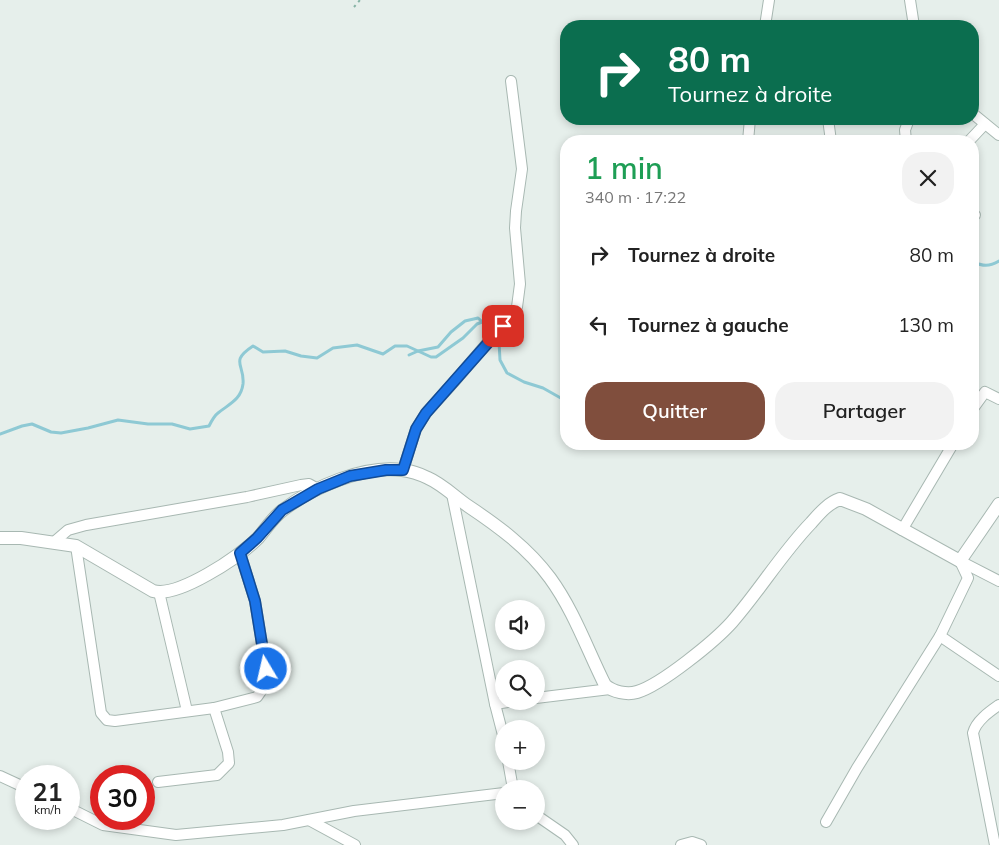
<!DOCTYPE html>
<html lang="fr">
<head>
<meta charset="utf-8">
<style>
	body { margin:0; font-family:Mulish,sans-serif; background:#f2f2f2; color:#222; height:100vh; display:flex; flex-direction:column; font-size:19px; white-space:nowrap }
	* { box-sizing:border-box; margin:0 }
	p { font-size:16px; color:#767676 }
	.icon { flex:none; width:28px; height:28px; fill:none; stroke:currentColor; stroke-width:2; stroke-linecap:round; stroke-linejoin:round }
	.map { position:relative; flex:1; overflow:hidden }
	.panel { position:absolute; left:560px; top:135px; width:419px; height:315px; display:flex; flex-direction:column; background:#fff; border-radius:20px; box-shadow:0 2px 8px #0003 }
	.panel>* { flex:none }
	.top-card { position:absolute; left:560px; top:20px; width:419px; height:105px; border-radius:20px; box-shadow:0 2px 8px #0003; background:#0b6e4f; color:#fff; overflow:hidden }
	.tools { position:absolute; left:495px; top:600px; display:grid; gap:10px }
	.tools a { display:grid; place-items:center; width:50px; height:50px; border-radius:50%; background:#fff; box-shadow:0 2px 8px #0003; font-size:25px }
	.speed { position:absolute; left:15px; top:765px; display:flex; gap:10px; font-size:25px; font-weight:700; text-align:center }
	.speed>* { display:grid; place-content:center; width:65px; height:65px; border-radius:50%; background:#fff; box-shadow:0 2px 8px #0003; line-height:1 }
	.speed small { font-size:12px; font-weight:400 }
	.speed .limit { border:8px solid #d22; background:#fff; color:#111 }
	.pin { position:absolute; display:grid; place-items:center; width:42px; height:42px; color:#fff; margin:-21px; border-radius:10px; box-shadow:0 2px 8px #0006 }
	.me { position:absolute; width:55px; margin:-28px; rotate:351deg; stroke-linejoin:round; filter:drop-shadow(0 0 4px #0008) }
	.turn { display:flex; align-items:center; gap:18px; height:105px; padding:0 25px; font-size:22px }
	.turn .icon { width:65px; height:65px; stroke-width:2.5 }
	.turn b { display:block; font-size:35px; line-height:42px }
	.round { display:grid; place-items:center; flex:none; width:52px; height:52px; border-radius:20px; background:#f2f2f2 }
	.headline { display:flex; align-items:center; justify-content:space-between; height:85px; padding:0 25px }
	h1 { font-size:30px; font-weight:600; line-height:38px; color:#1e9e55 }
	.cta { display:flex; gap:10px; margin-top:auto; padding:10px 25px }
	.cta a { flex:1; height:58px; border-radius:20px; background:#804e3d; color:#fff; font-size:20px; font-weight:600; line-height:58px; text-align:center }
	.cta a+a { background:#f2f2f2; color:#222 }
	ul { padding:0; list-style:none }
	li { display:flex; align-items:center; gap:15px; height:70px; padding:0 25px }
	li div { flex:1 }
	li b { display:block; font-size:19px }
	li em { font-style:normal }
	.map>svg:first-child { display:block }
</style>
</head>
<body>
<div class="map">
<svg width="999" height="845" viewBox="0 0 999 845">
	<rect width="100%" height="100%" fill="#e6efeb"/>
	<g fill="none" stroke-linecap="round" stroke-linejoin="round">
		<!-- stream -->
		<g stroke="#8ec9d4" stroke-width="3">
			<path d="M972 262C983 266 989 267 999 261"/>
			<path d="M409 355 418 351 431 357H436L463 338 477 324 482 322"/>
			<path d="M0 434 22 426 32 424 51 432 61 433 88 428 118 420 148 424H172L190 429 209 426C211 422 214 416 218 413 229 404 241 400 243 384 245 364 229 362 253 346L263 352 285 351 301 356 317 358 333 348 357 345 383 354 395 346H407L418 351 438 347 451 332 465 321 478 318 495 334 499 342 500 360 507 373 524 382 543 388 566 401"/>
		</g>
		<!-- minor casing -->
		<g stroke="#a8b8b2" stroke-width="12">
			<g id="minor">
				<path d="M910 0 914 26"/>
				<path d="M765 26 769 0"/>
				<path d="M972 113 999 135"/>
				<path d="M828 119 831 141"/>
				<path d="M748 141 750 119"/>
				<path d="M906 141 905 130 909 119"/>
				<path d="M969 141 985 124"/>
				<path d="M972 216 975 215"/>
				<path d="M972 410 985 392 999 399"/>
				<path d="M403 470 416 429 426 413 453 383 495 334 512 318 517 307 520 284 515 228 516 211 522 169 511 81"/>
				<path d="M452 494 495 704"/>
				<path d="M902 530 953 444"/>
				<path d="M54 542 68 530 86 525 247 497 301 485 309 484 318 489"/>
				<path d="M76 546 101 713 107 720 115 721 214 708 257 697 266 684V669L255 601 240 553"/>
				<path d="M960 561 968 578 940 636 999 676"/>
				<path d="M960 561 999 581"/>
				<path d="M159 592 187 711"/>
				<path d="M536 698 610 689"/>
				<path d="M504 739 495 704 514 701"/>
				<path d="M508 761 513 789"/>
				<path d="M0 776 26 788"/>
				<path d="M158 782 217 775 229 763 228 752 214 708"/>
				<path d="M69 808 103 825 176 835 283 825 354 811 504 793"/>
				<path d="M536 815 565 835 573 845"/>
				<path d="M309 820 355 845"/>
				<path d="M826 822 857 768 940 636"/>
				<path d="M681 845 692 842 701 845"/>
				<path d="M995 845 973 733C976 721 989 712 999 705"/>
			</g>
		</g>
		<!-- tertiary casing -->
		<g stroke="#a8b8b2" stroke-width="14">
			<path id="tertiary" d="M0 538H21L76 546 153 591C178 598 239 557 258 538 266 529 273 517 283 510 313 487 364 465 402 470 411 471 420 474 428 478 442 484 455 497 468 506 498 526 528 548 550 578 574 611 587 649 605 685 613 692 627 695 637 692 661 685 715 641 732 622 760 590 782 553 811 523 819 514 828 503 840 499L866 509 960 561 999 504"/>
		</g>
		<!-- path -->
		<path stroke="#86b3a5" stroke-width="2" stroke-dasharray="2.5 4" stroke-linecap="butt" d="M354 7 360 0"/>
		<!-- minor -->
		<use href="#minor" stroke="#fff" stroke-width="10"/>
		<!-- tertiary -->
		<use href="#tertiary" stroke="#fff" stroke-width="12"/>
	</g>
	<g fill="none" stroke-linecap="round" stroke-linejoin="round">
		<!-- route casing -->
		<g stroke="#114b97" stroke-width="12">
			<path id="route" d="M266 669 255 601 240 553 257 538 282 510 318 489 350 476 386 470H403L416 429 426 413 503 326"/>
		</g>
		<!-- route -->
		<use href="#route" stroke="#1a73e8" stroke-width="9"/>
	</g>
</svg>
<div class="tools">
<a><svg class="icon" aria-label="sound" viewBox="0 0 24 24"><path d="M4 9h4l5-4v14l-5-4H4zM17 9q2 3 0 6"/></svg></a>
<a><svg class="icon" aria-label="search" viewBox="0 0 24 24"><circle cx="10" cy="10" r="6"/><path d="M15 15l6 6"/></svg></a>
<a>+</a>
<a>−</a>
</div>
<div class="speed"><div>21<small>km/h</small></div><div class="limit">30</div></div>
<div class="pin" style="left:503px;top:326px;background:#d93025"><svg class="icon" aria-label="arrive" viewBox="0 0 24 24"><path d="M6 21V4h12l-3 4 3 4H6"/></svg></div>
<svg class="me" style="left:266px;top:669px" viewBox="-20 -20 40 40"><circle r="17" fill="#1a73e8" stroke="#fff" stroke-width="3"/><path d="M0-11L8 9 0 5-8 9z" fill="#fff"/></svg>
<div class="top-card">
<div class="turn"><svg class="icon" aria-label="right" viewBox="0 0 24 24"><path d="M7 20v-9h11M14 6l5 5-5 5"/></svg><div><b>80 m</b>Tournez à droite</div></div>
</div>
<section class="panel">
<div class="headline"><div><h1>1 min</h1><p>340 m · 17:22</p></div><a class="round"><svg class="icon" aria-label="close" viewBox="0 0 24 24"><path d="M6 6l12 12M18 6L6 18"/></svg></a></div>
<ul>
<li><svg class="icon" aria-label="right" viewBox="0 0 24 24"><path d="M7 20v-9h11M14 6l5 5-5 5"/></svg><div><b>Tournez à droite</b></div><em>80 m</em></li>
<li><svg class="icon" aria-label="left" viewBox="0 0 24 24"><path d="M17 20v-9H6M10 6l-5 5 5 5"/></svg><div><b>Tournez à gauche</b></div><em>130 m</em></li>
</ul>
<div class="cta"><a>Quitter</a><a>Partager</a></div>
</section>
</div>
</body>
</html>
